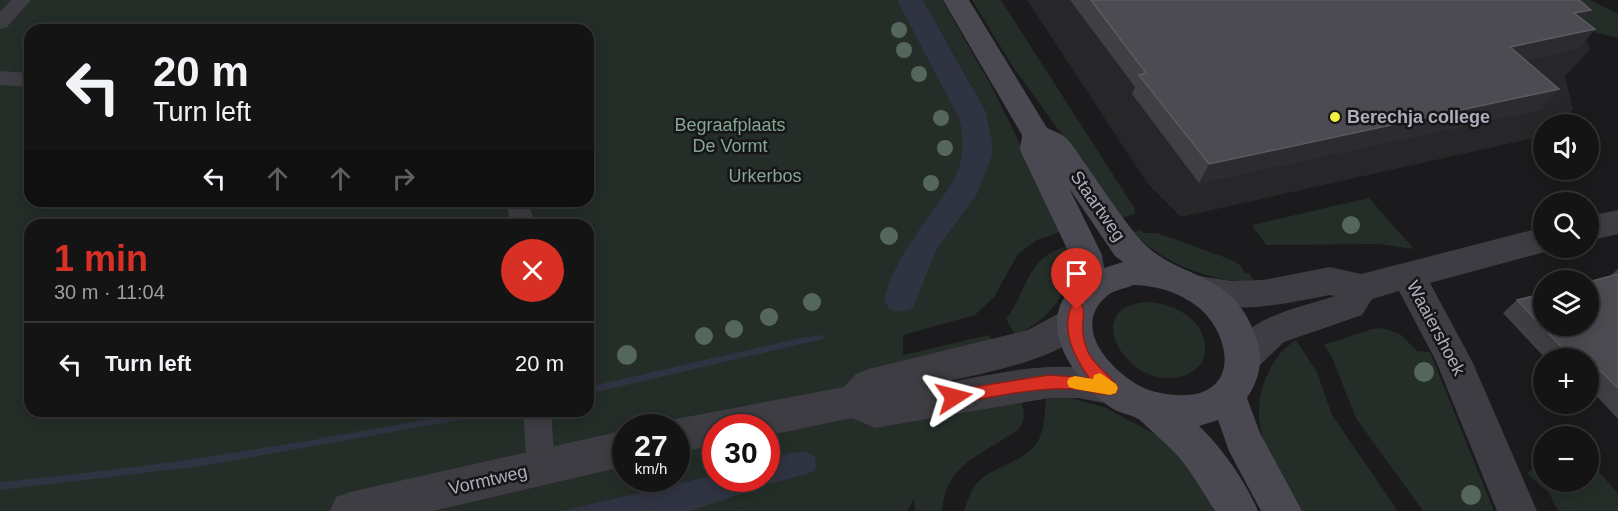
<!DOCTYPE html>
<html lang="en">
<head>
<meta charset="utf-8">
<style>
	body { margin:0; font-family:Arial,sans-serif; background:#1d1d1e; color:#f1f3f6; height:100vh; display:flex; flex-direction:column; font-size:22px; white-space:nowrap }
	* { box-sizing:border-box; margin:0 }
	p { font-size:20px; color:#9d9ea0 }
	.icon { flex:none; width:33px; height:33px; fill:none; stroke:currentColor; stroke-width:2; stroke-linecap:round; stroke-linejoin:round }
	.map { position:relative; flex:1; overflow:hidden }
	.drawer { position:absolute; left:24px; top:219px; width:570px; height:198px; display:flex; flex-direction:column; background:#141415; border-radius:18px; box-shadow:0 3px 15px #0003,0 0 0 2px #333334 }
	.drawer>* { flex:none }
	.banner { position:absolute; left:24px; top:24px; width:570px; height:183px; border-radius:18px; box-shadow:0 3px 15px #0003,0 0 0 2px #333334; background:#141415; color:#f1f3f6; overflow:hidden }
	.controls { position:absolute; left:1533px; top:114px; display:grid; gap:12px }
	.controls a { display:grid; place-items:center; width:66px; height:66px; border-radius:50%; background:#141415; box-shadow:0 3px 15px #0003,0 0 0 2px #333334; font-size:30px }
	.speed { position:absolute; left:612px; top:414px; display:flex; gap:12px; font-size:30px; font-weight:700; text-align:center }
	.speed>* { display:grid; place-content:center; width:78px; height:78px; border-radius:50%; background:#141415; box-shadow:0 3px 15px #0003,0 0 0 2px #333334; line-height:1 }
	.speed small { font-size:15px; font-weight:400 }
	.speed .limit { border:9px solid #d22; background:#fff; color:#111 }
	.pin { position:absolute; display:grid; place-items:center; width:51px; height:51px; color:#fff; margin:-62px -26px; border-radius:50% 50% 50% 0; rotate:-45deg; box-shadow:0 0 6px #0007 }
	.pin .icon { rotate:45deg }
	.me { position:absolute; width:66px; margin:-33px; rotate:81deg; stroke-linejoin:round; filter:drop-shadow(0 0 4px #0008) }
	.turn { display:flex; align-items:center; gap:21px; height:126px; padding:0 30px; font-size:27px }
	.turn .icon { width:78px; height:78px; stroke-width:2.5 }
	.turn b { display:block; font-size:42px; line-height:51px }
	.lanes { display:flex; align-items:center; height:57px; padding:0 30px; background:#0003; justify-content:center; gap:30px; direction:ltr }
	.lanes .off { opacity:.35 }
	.round { display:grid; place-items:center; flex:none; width:63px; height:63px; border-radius:32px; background:#1d1d1e }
	.overview { display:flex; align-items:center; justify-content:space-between; height:102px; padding:0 30px }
	h1 { font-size:36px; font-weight:700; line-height:45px; color:#d93025 }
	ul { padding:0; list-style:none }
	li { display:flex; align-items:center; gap:18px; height:84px; padding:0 30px; border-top:2px solid #333334 }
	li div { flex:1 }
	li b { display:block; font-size:22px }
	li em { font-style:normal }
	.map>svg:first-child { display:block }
</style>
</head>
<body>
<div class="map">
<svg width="1618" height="511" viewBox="0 0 1618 511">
	<rect width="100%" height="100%" fill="#1b1a1c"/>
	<!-- built -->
	<path fill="#272629" d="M1027 0H1546L1583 29 1590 50 1565 76 1573 109 1559 124H1544L1543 136 1181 217 1147 183Z"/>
	<!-- green -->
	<g fill="#242d28" fill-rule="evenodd">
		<path d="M0 0H907L969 113 975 159 946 206 919 291 937 249 977 194 973 88 923 0H942L991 85 1063 231 1037 240 1018 254 994 297 975 315 903 335V355L989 335 994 341 903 363 905 418 1021 401C1024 410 1026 419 1020 427 1017 432 1010 435 1005 438 973 459 946 468 942 511H915L914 499 907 511H0ZM30 30H588V201H30ZM30 225H588V411H30ZM626 428H676V478H626ZM716 428H766V478H716Z"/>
		<path d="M972 0H1001L1135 209V214L1122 218 1013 67Z"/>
		<path d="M1546 0H1590L1618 14V38L1583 29Z"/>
		<path d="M1369 198 1414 249 1379 244 1266 245 1252 225Z"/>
		<path d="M1141 230 1143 233H1157L1232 260 1241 266 1245 273H1249L1255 282C1211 282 1163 264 1133 232Z"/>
		<path d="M1069 246C1072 293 1055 314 1016 336L1006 319C1029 289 1026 256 1069 246Z"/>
		<path d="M1146 302C1173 302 1209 321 1205 353 1204 363 1196 370 1188 374 1133 399 1075 307 1146 302Z"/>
		<path d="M1382 328 1400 334 1417 351 1430 352 1494 511H1423L1356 418 1331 355 1324 345 1372 329Z"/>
		<path d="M1296 340 1317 372 1332 415 1398 511H1298C1276 469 1247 431 1264 383 1271 364 1279 351 1296 340Z"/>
		<path d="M1046 396 1066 397 1104 407 1157 435 1173 448 1220 511H964C968 499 972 486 982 478 1001 464 1033 459 1041 434 1045 422 1045 409 1046 396Z"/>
		<path d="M1589 460 1618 494V511H1558L1549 493 1527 474 1536 464 1543 462 1544 482H1588Z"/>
	</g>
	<!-- water -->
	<g fill="#303341">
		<path d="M897 0H923L985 110 992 141V156L977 194 937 249 912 309 900 312 889 309 884 300C893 263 917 234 938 203 947 190 957 179 960 163 964 147 963 133 959 118Z"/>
		<path d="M822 335 824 336 823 339 588 394V387L800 338Z"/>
		<path d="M468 411H498L476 417 202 466 0 490V482C157 467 313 442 468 411Z"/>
		<path d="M807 452 815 457 816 467 813 472 766 485 691 511H562L715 475 716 478H766L767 460 790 453Z"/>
	</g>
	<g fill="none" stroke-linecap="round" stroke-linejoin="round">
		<!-- service -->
		<g fill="#3e3d43" fill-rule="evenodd">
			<path d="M11 0H31L7 27 0 29V12Z"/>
			<path d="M0 71 30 73V87L0 85Z"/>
			<path d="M505 201H527L536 225H512Z"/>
			<path d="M523 411H551L555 467 551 476 541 480 531 476 527 467Z"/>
		</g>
		<!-- minor -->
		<g fill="#3e3d43" fill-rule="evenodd">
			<path d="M1618 210V234L1588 241V216Z"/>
			<path d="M1544 227V248L1556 249 1430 283 1472 361 1537 511H1497L1436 361 1399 291 1372 299 1362 315 1284 342 1257 368 1244 372 1231 368 1226 357C1246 316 1296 309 1335 296L1330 295C1282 304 1235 316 1187 300L1182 290 1187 280 1199 276 1232 281 1263 280 1330 267 1361 274Z"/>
			<path d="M1075 306 1087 311 1092 321C1074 359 973 375 932 385 995 375 1062 354 1123 377L1128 388 1123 399 1110 404 1078 398H1049L875 428 852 418 766 436V428H716V445L676 453V428H661L663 424 676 419 844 387 856 374 869 369 1028 330 1063 311Z"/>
			<path d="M626 430V466L433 511H330L336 497 350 492Z"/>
		</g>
		<!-- secondary -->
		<path fill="#4a4951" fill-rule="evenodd" d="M943 0H969L1047 128C1054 131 1062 134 1067 139 1074 146 1080 157 1086 165 1103 189 1119 214 1137 236 1176 283 1231 265 1256 337 1264 358 1260 378 1247 398L1260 433 1302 511H1261L1229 451 1218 420 1199 426C1221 446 1247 484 1258 511H1215C1204 494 1194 476 1182 461 1171 447 1155 435 1142 422 1134 414 1119 414 1110 407 1076 382 1033 325 1073 287L1070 255 1020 150 1022 135ZM1069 188 1115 256 1123 262 1104 268 1102 255ZM1134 285C1158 286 1179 292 1198 307 1225 328 1242 383 1196 394 1179 397 1153 394 1138 385 1107 367 1071 325 1108 295 1115 290 1126 288 1134 285Z"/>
	</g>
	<!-- trees -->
	<g fill="#55675d">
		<circle cx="899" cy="30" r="8"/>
		<circle cx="904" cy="50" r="8"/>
		<circle cx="919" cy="74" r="8"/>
		<circle cx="941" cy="118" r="8"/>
		<circle cx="945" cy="148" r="8"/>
		<circle cx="931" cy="183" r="8"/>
		<circle cx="1351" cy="225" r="9"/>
		<circle cx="889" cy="236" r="9"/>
		<circle cx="812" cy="302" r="9"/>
		<circle cx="769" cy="317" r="9"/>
		<circle cx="734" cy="329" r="9"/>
		<circle cx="704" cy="336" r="9"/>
		<circle cx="627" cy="355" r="10"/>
		<circle cx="1424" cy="372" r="10"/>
		<circle cx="1471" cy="495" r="10"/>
	</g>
	<!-- wall -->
	<g fill="#403f44">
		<path d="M1070 0H1579L1583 20 1595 29 1578 49 1526 60 1542 109 1199 183 1132 94 1135 87Z"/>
		<path d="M1618 269V419L1588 387V358H1545L1503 313 1517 300 1610 276Z"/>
	</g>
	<!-- shaded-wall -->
	<g fill="#2c2b2f">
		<path d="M1591 10 1575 30 1574 13Z"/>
		<path d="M1595 29 1578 49 1495 67 1510 47Z"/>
		<path d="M1559 89 1542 109 1199 183 1209 164Z"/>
		<path d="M1601 371 1588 381V375Z"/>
	</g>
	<!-- building -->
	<g fill="#4c4b51" stroke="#5b5a62" stroke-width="1.5">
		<path d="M1091 0H1579L1591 10 1574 13 1595 29 1510 47 1559 89 1209 164 1139 75 1146 73Z"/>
		<path d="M1618 274V388L1601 371 1588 375V358H1572L1517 300 1544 293V326H1588V282Z"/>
	</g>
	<!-- route -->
	<path fill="#d93025" stroke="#8d1f18" stroke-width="1.5" d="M1077 304 1082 305C1086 314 1081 324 1083 333 1083 339 1086 346 1088 352 1095 367 1111 375 1118 388L1116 393C1103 398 1088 389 1074 389 1034 387 994 397 954 404L949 402 946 397 949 392 954 390 1049 375 1089 378C1075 358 1060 331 1072 305Z"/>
	<!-- slow -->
	<path fill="#f59e0b" d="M1100 373 1116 384 1118 388 1116 393 1110 395 1075 389 1069 387 1067 382 1069 378 1075 376 1093 379 1094 375Z"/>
	<!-- markers -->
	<circle fill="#eff03f" stroke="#161517" stroke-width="2" cx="1335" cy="117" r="6"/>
	<g text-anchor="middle" stroke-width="5" stroke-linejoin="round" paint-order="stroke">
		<!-- poi labels -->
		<g font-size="18" font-weight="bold" fill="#adadbc" stroke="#161517" text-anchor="start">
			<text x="1347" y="123">Berechja college</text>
		</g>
		<!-- park labels -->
		<g font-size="18" fill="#84a692" stroke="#161517">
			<text x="730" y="131">Begraafplaats<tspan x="730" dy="21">De Vormt</tspan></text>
			<text x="765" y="182">Urkerbos</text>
		</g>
		<!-- street labels -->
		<g font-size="18" fill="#adadbc" stroke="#161517">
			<text transform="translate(1098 206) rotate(55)" y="6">Staartweg</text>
			<text transform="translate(1436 328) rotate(62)" y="6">Waaiershoek</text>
			<text transform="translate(488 480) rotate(-13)" y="6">Vormtweg</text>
		</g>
	</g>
</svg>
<div class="controls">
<a><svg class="icon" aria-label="sound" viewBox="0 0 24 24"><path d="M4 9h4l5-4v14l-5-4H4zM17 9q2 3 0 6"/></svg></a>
<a><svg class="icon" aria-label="search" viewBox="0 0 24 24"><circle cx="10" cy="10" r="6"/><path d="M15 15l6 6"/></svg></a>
<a><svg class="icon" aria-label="layers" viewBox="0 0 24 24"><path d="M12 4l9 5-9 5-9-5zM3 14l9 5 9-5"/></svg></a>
<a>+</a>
<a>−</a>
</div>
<div class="speed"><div>27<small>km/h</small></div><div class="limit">30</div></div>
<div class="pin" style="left:1077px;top:310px;background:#d93025"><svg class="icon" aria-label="arrive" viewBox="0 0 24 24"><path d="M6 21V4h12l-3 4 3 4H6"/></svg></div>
<svg class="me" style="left:954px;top:397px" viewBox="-20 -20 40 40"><path d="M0-17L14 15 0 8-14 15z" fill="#d93025" stroke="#fff" stroke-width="4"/></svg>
<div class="banner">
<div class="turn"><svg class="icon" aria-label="left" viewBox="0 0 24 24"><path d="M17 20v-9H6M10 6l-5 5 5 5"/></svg><div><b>20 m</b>Turn left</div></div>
<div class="lanes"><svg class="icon" aria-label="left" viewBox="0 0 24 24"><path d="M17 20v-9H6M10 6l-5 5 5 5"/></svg><svg class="icon off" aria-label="ahead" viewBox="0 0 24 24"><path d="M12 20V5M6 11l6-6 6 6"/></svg><svg class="icon off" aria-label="ahead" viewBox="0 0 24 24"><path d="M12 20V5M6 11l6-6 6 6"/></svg><svg class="icon off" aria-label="right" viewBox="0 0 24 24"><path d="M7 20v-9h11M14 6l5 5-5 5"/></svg></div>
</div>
<section class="drawer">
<div class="overview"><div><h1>1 min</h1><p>30 m · 11:04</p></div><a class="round" style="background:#d93025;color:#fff"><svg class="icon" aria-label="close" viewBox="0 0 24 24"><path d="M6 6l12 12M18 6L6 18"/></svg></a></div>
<ul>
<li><svg class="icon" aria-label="left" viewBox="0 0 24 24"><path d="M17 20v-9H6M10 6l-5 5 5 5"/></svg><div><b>Turn left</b></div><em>20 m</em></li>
</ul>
</section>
</div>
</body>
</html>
